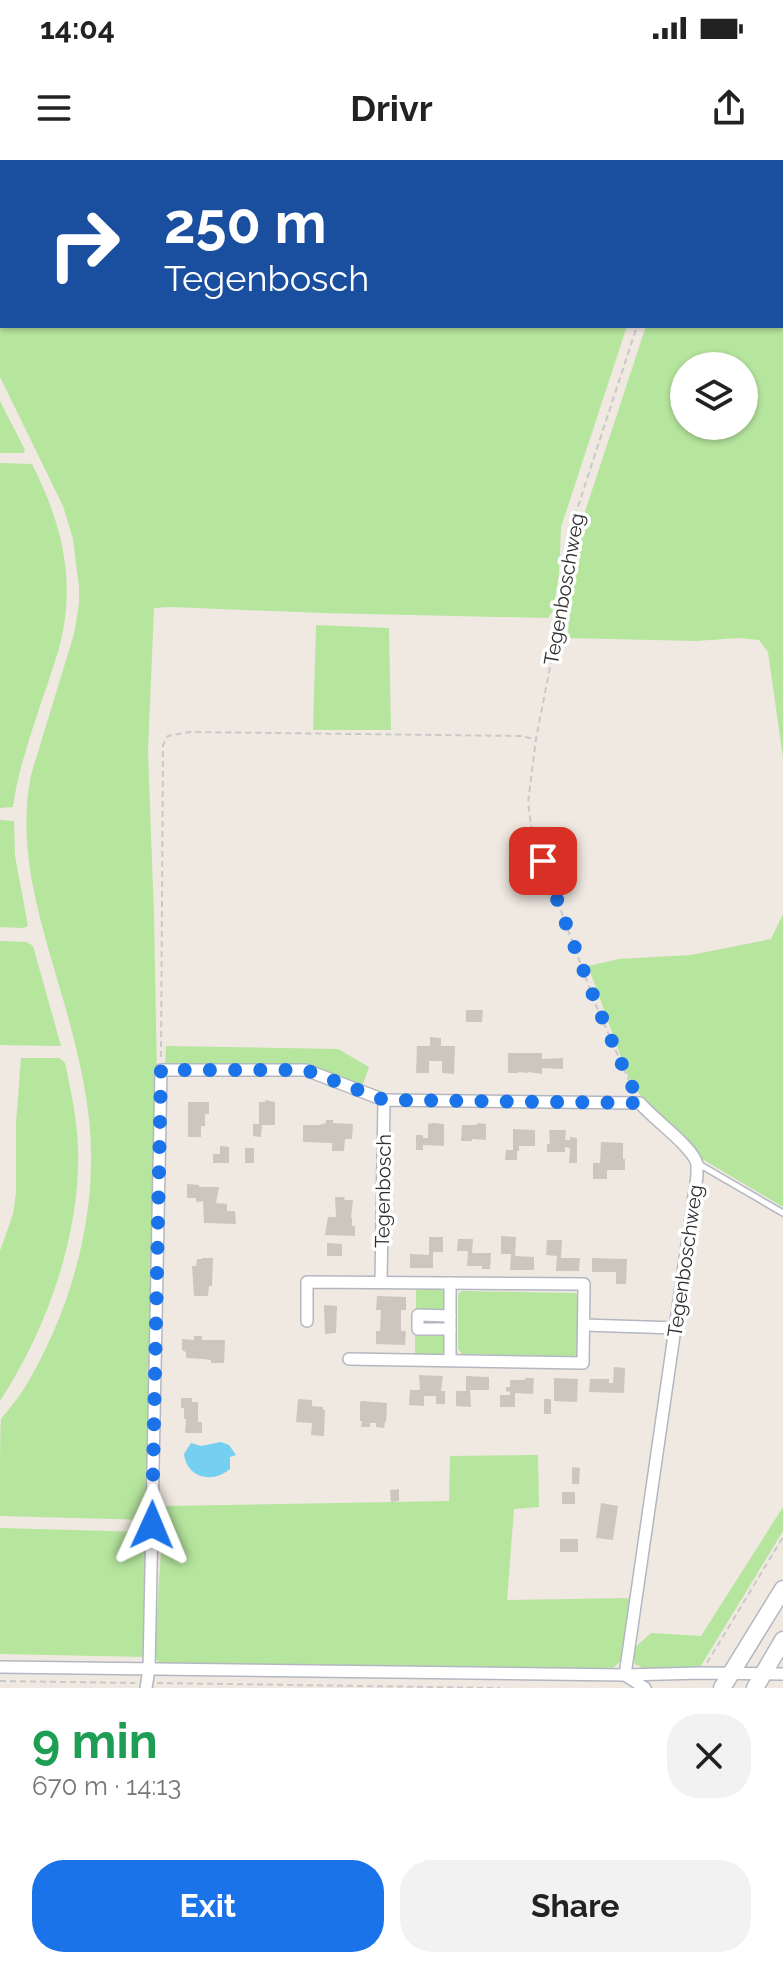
<!DOCTYPE html>
<html lang="en">
<head>
<meta charset="utf-8">
<style>
	body { margin:0; font-family:Raleway,sans-serif; background:#f2f2f2; color:#222; height:100vh; display:flex; flex-direction:column; font-size:30px; white-space:nowrap }
	* { box-sizing:border-box; margin:0 }
	p { font-size:26px; color:#767676 }
	.icon { flex:none; width:44px; height:44px; fill:none; stroke:currentColor; stroke-width:2; stroke-linecap:round; stroke-linejoin:round }
	.map { position:relative; height:1528px; overflow:hidden }
	.sheet { display:flex; flex-direction:column; background:#fff; flex:1 }
	.sheet>* { flex:none }
	.hud { position:absolute; left:0px; top:0px; width:784px; height:168px; box-shadow:0 2px 6px #0004; background:#1a4fa0; color:#fff; overflow:hidden }
	.tools { position:absolute; left:670px; top:192px; display:grid; gap:16px }
	.tools a { display:grid; place-items:center; width:88px; height:88px; border-radius:50%; background:#fff; box-shadow:0 2px 6px #0004; font-size:40px }
	.pin { position:absolute; display:grid; place-items:center; width:68px; height:68px; color:#fff; margin:-34px; border-radius:16px; box-shadow:0 4px 12px #0006 }
	.me { position:absolute; width:88px; margin:-44px; rotate:1deg; stroke-linejoin:round; filter:drop-shadow(0 0 6px #0008) }
	.turn { display:flex; align-items:center; gap:28px; height:168px; padding:0 32px; font-size:36px }
	.turn .icon { width:104px; height:104px; stroke-width:2.5 }
	.turn b { display:block; font-size:56px; line-height:68px }
	.round { display:grid; place-items:center; flex:none; width:84px; height:84px; border-radius:32px; background:#f2f2f2 }
	.headline { display:flex; align-items:center; justify-content:space-between; height:136px; padding:0 32px }
	h1 { font-size:48px; font-weight:700; line-height:60px; color:#1e9e55 }
	.primary-button { display:flex; gap:16px; margin-top:auto; padding:16px 32px }
	.primary-button a { flex:1; height:92px; border-radius:32px; background:#1a73e8; color:#fff; font-size:32px; font-weight:700; line-height:92px; text-align:center }
	.primary-button a+a { background:#f2f2f2; color:#222 }
	.status { display:flex; justify-content:space-between; align-items:center; height:56px; padding:0 40px; background:#fff; direction:ltr }
	.status svg { height:22px; fill:currentColor }
	header { display:flex; justify-content:space-between; align-items:center; height:104px; padding:0 32px; background:#fff; font-size:36px; font-weight:700 }
	.map>svg:first-child { display:block }
</style>
</head>
<body>
<div class="status"><b>14:04</b><svg viewBox="0 0 49 12"><path d="M0 12V9h3v3zM5 12V6h3v6zM10 12V3h3v9zM15 12V0h3v12zM26 1h20v11H26zM47 4h2v5h-2z"/></svg></div>
<header><svg class="icon" aria-label="menu" viewBox="0 0 24 24"><path d="M4 6h16M4 12h16M4 18h16"/></svg>Drivr<svg class="icon" aria-label="share" viewBox="0 0 24 24"><path d="M12 15V3M7 8l5-5 5 5M5 13v7h14v-7"/></svg></header>
<div class="map">
<svg width="783" height="1528" viewBox="0 0 783 1528">
	<rect width="100%" height="100%" fill="#efe9e1"/>
	<!-- green -->
	<g fill="#b6e59e" fill-rule="evenodd">
		<path d="M0 0H125L124 2H2V136H0Z"/>
		<path d="M782 52H783V598L768 492 759 480 739 478 696 481 567 478 580 367 646 166H782ZM684 206H744V266H684Z"/>
		<path d="M0 146H2V166H627L561 367 559 415 553 451 548 458 322 453 171 447 154 448 148 591 154 756 157 920 149 1360 0 1356C0 1341 0 1268 1 1260 3 1255 9 1250 12 1245 20 1236 26 1226 32 1215 68 1151 91 1074 91 1001 92 949 79 896 65 846 44 771 15 694 31 615L74 474 79 444V427L73 379 63 346 0 217Z"/>
		<path d="M0 241 25 290 23 293H0Z"/>
		<path d="M0 303 32 304C62 364 77 421 59 488 53 509 45 531 38 552 28 583 17 615 13 647L0 648Z"/>
		<path d="M316 465 389 468 391 570H313Z"/>
		<path d="M0 660 14 661 15 696 28 766 23 768 0 767Z"/>
		<path d="M783 754V1047L702 999 670 968 640 935 628 916 588 806 619 799 691 795 771 779Z"/>
		<path d="M0 781 27 782 33 786 61 886 0 885Z"/>
		<path d="M166 886 338 889 369 907 362 927 306 906 165 905Z"/>
		<path d="M21 898H59L65 903C71 931 77 959 78 987 81 1074 47 1169 0 1241V1091L13 1054 16 1033V963Z"/>
		<path d="M416 1126 439 1127 445 1133 446 1148 442 1153 416 1152Z"/>
		<path d="M462 1131 575 1133 579 1137 578 1193 573 1197 462 1194 458 1189V1134Z"/>
		<path d="M415 1171H441L445 1176V1191L439 1196 415 1197Z"/>
		<path d="M538 1295 539 1347 514 1349 507 1440 630 1438 624 1498 612 1509 161 1505 154 1497 164 1346 449 1341 450 1296Z"/>
		<path d="M783 1347V1371L699 1509H645L635 1504 632 1490 651 1473 701 1476Z"/>
		<path d="M0 1368 146 1372 149 1374 146 1497 0 1494Z"/>
	</g>
	<!-- water -->
	<path fill="#75cff0" d="M221 1282 229 1285 236 1295 230 1297V1309C212 1324 187 1318 184 1294L191 1283 201 1286Z"/>
	<!-- building -->
	<g fill="#cbc7bf">
		<path d="M466 850H483L482 862H466Z"/>
		<path d="M430 877 441 878V886H455L454 914 442 913V901H429V913H416L417 886H430Z"/>
		<path d="M508 893H542V899L563 898V909L542 908V914L528 912V913L519 912 517 913H508Z"/>
		<path d="M265 940 275 942V965H262L261 977 253 976V964H259V942H265Z"/>
		<path d="M188 942H209V954H205V966H201V977H188Z"/>
		<path d="M326 960H333V963L353 964 352 979H345L344 991H332V983L303 982V965H319L326 963Z"/>
		<path d="M434 963 444 964V986L423 985V990H416V975H423V978H428V964Z"/>
		<path d="M477 963 486 964V980L472 979V981H461L462 965H477Z"/>
		<path d="M513 969 535 970V986H519V991H517V1000H505L506 990H513Z"/>
		<path d="M549 970H566L565 980H570V977L577 978V1003H569L570 988 565 987V992H547V984H550Z"/>
		<path d="M601 982 623 983V999H625V1010H607V1019H593V1003H600Z"/>
		<path d="M220 986 229 987V1003H213V994H220Z"/>
		<rect x="245" y="988" width="9" height="15"/>
		<path d="M187 1024 199 1025V1027H219L216 1043 227 1044V1051H235L236 1064 204 1063 203 1041 198 1042 196 1041V1038H187Z"/>
		<path d="M335 1037H345L344 1040H353L351 1058H352V1066H355V1076L325 1075 328 1057H336Z"/>
		<path d="M501 1076 516 1077 515 1096 534 1097V1110H510L511 1094H501Z"/>
		<path d="M429 1077H443V1092H433V1108H410V1094L429 1095Z"/>
		<path d="M458 1079H473L472 1093H491L490 1109H482V1106H467L468 1091H457Z"/>
		<path d="M547 1080H562L561 1098H580L579 1111H556L557 1096 546 1095Z"/>
		<path d="M327 1083 342 1084V1096H327Z"/>
		<path d="M202 1098H213L212 1126H209L208 1136H194L192 1106H196L197 1099H202Z"/>
		<path d="M592 1098 627 1099 626 1124H616V1112H592Z"/>
		<path d="M377 1136 406 1137V1150H401V1171H406L405 1185 376 1184V1171H380L381 1150H376Z"/>
		<path d="M324 1145 337 1146 336 1173 325 1174Z"/>
		<path d="M194 1176H202V1180H225L224 1203H211V1200L203 1199 186 1198V1192L182 1190V1179L194 1180Z"/>
		<path d="M614 1207 625 1208 624 1233 589 1232 590 1219H609V1223H613Z"/>
		<path d="M419 1215 443 1216 441 1231H445V1244H436V1236H424V1246L409 1245 410 1230H420Z"/>
		<path d="M466 1216 489 1217V1230H470L471 1247 456 1246V1231H466Z"/>
		<path d="M525 1218H534L533 1234 515 1233V1247H500V1235H510V1232L506 1231V1227H510V1220H525Z"/>
		<path d="M554 1218 578 1219 577 1242 554 1241Z"/>
		<path d="M181 1238H192V1242H198V1262H202V1273H185L186 1259H184V1248H181Z"/>
		<path d="M298 1239 312 1240V1246L323 1247V1250H325L324 1276 311 1275 312 1263 296 1262Z"/>
		<rect x="544" y="1239" width="7" height="15"/>
		<path d="M362 1241 387 1243 386 1262H385L384 1268 376 1267V1263H370V1267H361L362 1261H360V1242Z"/>
		<path d="M572 1307 580 1308 579 1324H572Z"/>
		<path d="M399 1329V1341L391 1342 390 1330Z"/>
		<rect x="562" y="1332" width="13" height="12"/>
		<path d="M601 1343 618 1346 613 1380 596 1378Z"/>
		<rect x="560" y="1379" width="18" height="13"/>
	</g>
	<g fill="none" stroke-linecap="round" stroke-linejoin="round">
		<!-- service casing -->
		<g stroke="#b4b7c1" stroke-width="8">
			<path id="service" d="M697 1003 783 1053"/>
		</g>
		<!-- minor casing -->
		<g stroke="#b4b7c1" stroke-width="14">
			<g id="minor">
				<path d="M381 1122 384 940 640 943C653 959 693 987 697 1004 697 1008 697 1012 697 1016L625 1515"/>
				<path d="M307 1161V1122L584 1124 583 1203 349 1199"/>
				<path d="M584 1165 676 1168"/>
				<path d="M450 1169H418V1155L450 1156"/>
				<path d="M450 1200V1123"/>
				<path d="M0 1507 625 1515 701 1513 783 1514"/>
				<path d="M625 1515 645 1528"/>
				<path d="M146 1528 149 1509 161 910H306L384 940"/>
			</g>
		</g>
		<!-- secondary casing -->
		<g stroke="#b4b7c1" stroke-width="19">
			<g id="secondary">
				<path d="M722 1528 783 1429"/>
				<path d="M755 1528 783 1480"/>
			</g>
		</g>
		<!-- trunk casing -->
		<g stroke="#c9c9c9" stroke-width="21">
			<g id="trunk">
				<path d="M716 0 721 2"/>
				<path d="M782 27 783 28"/>
				<path d="M782 47 783 48"/>
			</g>
		</g>
		<!-- path -->
		<g stroke="#c9c9c9" stroke-width="2" stroke-dasharray="6 4" stroke-linecap="butt">
			<path d="M590 0 596 2"/>
			<path d="M161 897 163 585 168 576 190 572 521 576 535 579"/>
			<path d="M634 932 595 843 532 672 528 642 536 579 569 410 570 371 637 166"/>
			<path d="M707 1503 783 1377"/>
			<path d="M0 1521 135 1523"/>
			<path d="M157 1523 500 1528"/>
		</g>
		<!-- service -->
		<use href="#service" stroke="#fff" stroke-width="5"/>
		<!-- minor -->
		<use href="#minor" stroke="#fff" stroke-width="11"/>
		<!-- secondary -->
		<use href="#secondary" stroke="#fff" stroke-width="16"/>
		<!-- trunk -->
		<use href="#trunk" stroke="#f8ba60" stroke-width="18"/>
	</g>
	<g fill="none" stroke-linecap="round" stroke-linejoin="round">
		<!-- route -->
		<path stroke="#1a73e8" stroke-width="14" stroke-dasharray="0 25.2" d="M152 1365 161 910H306L384 940 640 943C602 865 573 783 543 701"/>
	</g>
	<g text-anchor="middle" stroke-width="7" stroke-linejoin="round" paint-order="stroke">
		<!-- street labels -->
		<g font-size="20" fill="#2e2e2e" stroke="#fff">
			<text transform="translate(564 429) rotate(-80)" y="7">Tegenboschweg</text>
			<text transform="translate(383 1031) rotate(-89)" y="7">Tegenbosch</text>
			<text transform="translate(685 1101) rotate(-82)" y="7">Tegenboschweg</text>
		</g>
	</g>
</svg>
<div class="tools">
<a><svg class="icon" aria-label="layers" viewBox="0 0 24 24"><path d="M12 4l9 5-9 5-9-5zM3 14l9 5 9-5"/></svg></a>
</div>
<div class="pin" style="left:543px;top:701px;background:#d93025"><svg class="icon" aria-label="arrive" viewBox="0 0 24 24"><path d="M6 21V4h12l-3 4 3 4H6"/></svg></div>
<svg class="me" style="left:152px;top:1365px" viewBox="-20 -20 40 40"><path d="M0-17L14 15 0 8-14 15z" fill="#1a73e8" stroke="#fff" stroke-width="4"/></svg>
<div class="hud">
<div class="turn"><svg class="icon" aria-label="right" viewBox="0 0 24 24"><path d="M7 20v-9h11M14 6l5 5-5 5"/></svg><div><b>250 m</b>Tegenbosch</div></div>
</div>
</div>
<section class="sheet">
<div class="headline"><div><h1>9 min</h1><p>670 m · 14:13</p></div><a class="round"><svg class="icon" aria-label="close" viewBox="0 0 24 24"><path d="M6 6l12 12M18 6L6 18"/></svg></a></div>
<div class="primary-button"><a>Exit</a><a>Share</a></div>
</section>
</body>
</html>
